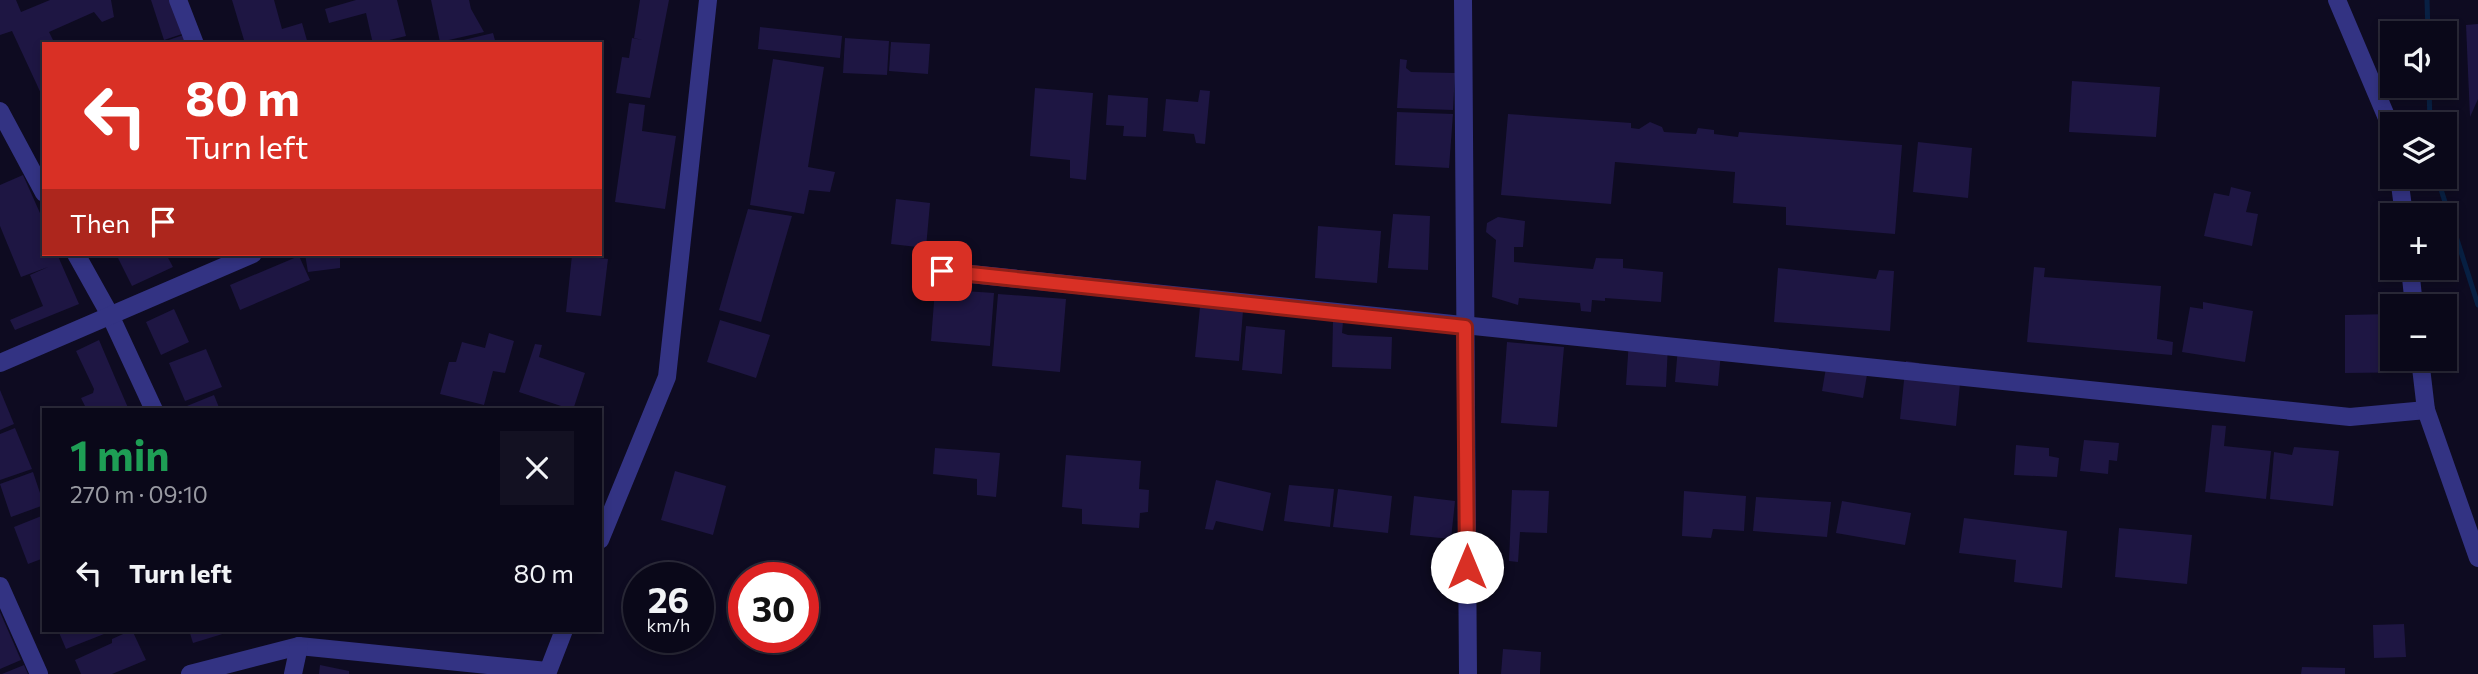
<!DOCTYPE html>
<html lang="en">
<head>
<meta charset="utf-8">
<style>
	body { margin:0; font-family:Commissioner,sans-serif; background:#131122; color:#f1f3f6; height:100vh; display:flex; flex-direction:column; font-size:26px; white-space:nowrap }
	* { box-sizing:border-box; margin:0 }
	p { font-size:23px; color:#999aa2 }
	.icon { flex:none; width:38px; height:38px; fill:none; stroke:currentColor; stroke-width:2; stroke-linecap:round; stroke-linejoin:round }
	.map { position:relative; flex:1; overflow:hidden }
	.details { position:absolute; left:42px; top:408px; width:560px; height:224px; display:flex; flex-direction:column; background:#0a0819; border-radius:0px; box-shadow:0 4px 10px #0003,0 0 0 2px #2a2938 }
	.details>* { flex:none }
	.hud { position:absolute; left:42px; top:42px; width:560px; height:214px; border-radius:0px; box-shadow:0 4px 10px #0003,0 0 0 2px #2a2938; background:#d93025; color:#fff; overflow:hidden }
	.fabs { position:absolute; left:2380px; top:21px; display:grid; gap:14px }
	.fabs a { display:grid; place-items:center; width:77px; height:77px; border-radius:0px; background:#0a0819; box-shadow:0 4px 10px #0003,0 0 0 2px #2a2938; font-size:35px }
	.speed { position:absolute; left:623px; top:562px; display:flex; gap:14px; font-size:35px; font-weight:700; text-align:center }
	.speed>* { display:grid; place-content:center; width:91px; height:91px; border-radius:50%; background:#0a0819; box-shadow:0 4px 10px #0003,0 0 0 2px #2a2938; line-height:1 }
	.speed small { font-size:18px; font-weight:400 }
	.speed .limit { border:10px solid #d22; background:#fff; color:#111 }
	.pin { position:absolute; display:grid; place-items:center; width:60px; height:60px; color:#fff; margin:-30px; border-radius:14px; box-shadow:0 4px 10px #0006 }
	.me { position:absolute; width:77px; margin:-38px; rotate:0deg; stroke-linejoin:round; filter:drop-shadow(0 0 5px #0008) }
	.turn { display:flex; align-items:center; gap:24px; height:147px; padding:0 28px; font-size:32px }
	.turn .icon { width:91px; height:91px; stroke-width:2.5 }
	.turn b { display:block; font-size:49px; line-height:60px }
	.then { display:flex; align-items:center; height:66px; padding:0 28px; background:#0003; gap:14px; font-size:26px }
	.round { display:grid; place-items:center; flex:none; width:74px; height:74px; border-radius:0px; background:#131122 }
	.head { display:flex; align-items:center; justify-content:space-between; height:119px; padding:0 28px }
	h1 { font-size:42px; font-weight:700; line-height:52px; color:#1e9e55 }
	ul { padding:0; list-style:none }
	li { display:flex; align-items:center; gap:21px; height:91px; padding:0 28px }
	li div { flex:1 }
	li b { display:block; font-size:26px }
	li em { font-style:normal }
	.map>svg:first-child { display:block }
</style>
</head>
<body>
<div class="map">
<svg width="2478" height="674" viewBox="0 0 2478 674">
	<rect width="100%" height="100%" fill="#0e0b21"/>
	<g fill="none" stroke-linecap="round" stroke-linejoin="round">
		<!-- stream -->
		<g stroke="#082043" stroke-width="5">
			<path d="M2427 0 2428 33"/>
			<path d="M2429 86 2430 124"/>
			<path d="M2437 177 2478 305"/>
		</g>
	</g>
	<!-- building -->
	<g fill="#1e1643">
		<path d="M0 0H16L21 12 50 0H111L114 17 102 22 94 12 49 32 55 44H44V100L12 31 0 35Z"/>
		<path d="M151 0H185L194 30 164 40Z"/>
		<path d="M232 0H274L282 29 302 23 308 44H234L244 40Z"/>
		<path d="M356 0H397L406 36 373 44 366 13 329 23 325 9Z"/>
		<path d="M431 0H469L471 9 484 32 440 42Z"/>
		<path d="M640 0H669L650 98 616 93 622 57 629 58 632 38 642 40 634 38Z"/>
		<path d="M2478 24V99L2470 117 2466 25Z"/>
		<path d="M760 27 842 36 840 58 758 49Z"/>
		<path d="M195 31 200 44H160V43Z"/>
		<path d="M493 33 496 44H451V43Z"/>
		<path d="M845 38 889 41 887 75 843 73Z"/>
		<path d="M891 42 930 44 928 74 889 71Z"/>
		<path d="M773 59 824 67 808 167 835 172 830 192 809 190 804 214 750 205Z"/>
		<path d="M1400 59 1407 60 1406 68 1411 72 1455 73 1453 110 1397 108Z"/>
		<path d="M2072 81 2160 87 2156 137 2069 132Z"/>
		<path d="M1035 88 1093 93 1086 180 1070 178V160L1030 156Z"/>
		<path d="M1200 90 1210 91 1205 144 1196 143 1194 134 1163 131 1166 99 1198 102Z"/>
		<path d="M1108 95 1148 98 1146 137 1123 136 1124 126 1106 125Z"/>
		<path d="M629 103 645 105 642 131 676 136 665 209 615 202Z"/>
		<path d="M1397 112 1453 114 1449 168 1395 165Z"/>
		<path d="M1508 114 1631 123V128L1639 129 1650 122 1662 127 1664 132 1696 134 1698 128 1714 130V134L1738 137 1739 132 1902 145 1895 234 1786 225V207L1733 203 1735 172 1615 162 1611 204 1501 195Z"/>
		<path d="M1918 142 1972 148 1968 198 1913 192Z"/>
		<path d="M23 175 44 222V254H57L79 304 15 330 10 320 43 306 30 275 48 267 21 277 0 226V185Z"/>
		<path d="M2231 187 2251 192 2246 212 2258 214 2252 246 2204 236 2214 193 2229 196Z"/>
		<path d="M896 199 930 203 926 248 891 244Z"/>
		<path d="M748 209 792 216 761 322 719 310Z"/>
		<path d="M1393 214 1430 216 1428 270 1388 268Z"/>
		<path d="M1498 217 1525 221 1523 247H1514V262L1593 269 1596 258 1623 259V268L1663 272 1661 302 1605 298V301L1592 300 1591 312 1581 311 1580 303 1519 298 1518 305 1492 297 1496 240 1486 232 1487 223Z"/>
		<path d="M1318 226 1381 231 1377 283 1315 278Z"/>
		<path d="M116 254H166L173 267 132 286Z"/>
		<path d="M305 254H340V268L308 272Z"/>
		<path d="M572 255 608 259 601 316 566 312Z"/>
		<path d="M299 256 310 280 240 310 230 285Z"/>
		<path d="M2034 267 2045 268 2044 277 2161 286 2157 339 2173 342 2172 355 2027 342Z"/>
		<path d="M1778 268 1876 279 1879 270 1894 271 1890 331 1774 322Z"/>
		<path d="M935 289 994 293 990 346 931 341Z"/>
		<path d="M998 294 1066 299 1060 372 992 366Z"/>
		<path d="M2203 302 2253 311 2245 362 2182 352 2190 307 2203 309Z"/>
		<path d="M1200 307 1243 311 1239 361 1195 357Z"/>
		<path d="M174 309 189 342 161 355 146 322Z"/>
		<path d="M2392 314V359H2423V372L2345 373V315Z"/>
		<path d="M720 320 770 335 756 378 707 362Z"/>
		<path d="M1333 321 1343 322 1342 333 1348 335 1392 337 1391 369 1332 367Z"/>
		<path d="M1246 326 1285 330 1282 374 1242 370Z"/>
		<path d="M489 333 514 341 505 373 493 371 484 405 440 394 449 362H456L462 342 485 348Z"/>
		<path d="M99 340 116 380 129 410H87L81 398 93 393 94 389 76 351Z"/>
		<path d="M1629 340 1668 344 1666 387 1626 385Z"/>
		<path d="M1507 342 1564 347 1557 427 1501 423Z"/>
		<path d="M535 344 542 345 539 357 585 373 573 410 519 392Z"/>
		<path d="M1678 347 1721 352 1718 386 1675 382Z"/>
		<path d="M206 349 222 387 185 401 169 363Z"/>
		<path d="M1906 361 1919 363V368L1961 373 1956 426 1900 419Z"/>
		<path d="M1827 362 1868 369 1863 398 1822 391Z"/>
		<path d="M0 390 14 424 0 430Z"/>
		<path d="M214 395 220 410H188L187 406Z"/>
		<path d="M2212 425 2226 426 2224 446 2271 451 2266 499 2205 492Z"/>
		<path d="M15 428 32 469 0 480V434Z"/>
		<path d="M2084 440 2119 443 2117 461 2109 460 2108 474 2080 471Z"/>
		<path d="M2016 445 2049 448V456L2059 458 2057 477 2014 475Z"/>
		<path d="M2294 447 2339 451 2333 506 2270 499 2274 452 2292 455Z"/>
		<path d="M935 448 1000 453 996 497 977 495V479L933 474Z"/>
		<path d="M1066 455 1141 461 1139 489 1149 490 1148 512 1140 513 1139 528 1082 524V509L1062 507Z"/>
		<path d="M675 471 726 486 713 535 661 520Z"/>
		<path d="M33 472 44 505 11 517 0 484Z"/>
		<path d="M1216 480 1271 493 1263 531 1216 521 1213 530 1205 529Z"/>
		<path d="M1289 485 1334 489 1330 527 1284 521Z"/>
		<path d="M1338 489 1392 496 1388 533 1333 527Z"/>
		<path d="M1512 490 1549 491 1547 533 1520 532 1518 562 1509 561Z"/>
		<path d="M1684 491 1746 496 1744 531 1713 529 1711 538 1682 536Z"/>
		<path d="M1414 496 1455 501 1451 539 1410 535Z"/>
		<path d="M1756 497 1831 502 1827 537 1753 531Z"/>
		<path d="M1842 501 1911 513 1905 545 1836 533Z"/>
		<path d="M44 515V558L28 564 14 527Z"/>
		<path d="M1964 518 2067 531 2062 588 2014 582 2016 560 1959 553Z"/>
		<path d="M2119 528 2192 535 2187 584 2115 577Z"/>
		<path d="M0 612 21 660 0 669Z"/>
		<path d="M2404 624 2406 657 2374 658 2373 625Z"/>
		<path d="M58 630H102L104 634 66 649Z"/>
		<path d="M132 630 146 660 112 674H81L75 660 112 643V639Z"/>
		<path d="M189 630H228L229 632 193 643Z"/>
		<path d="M1503 649 1541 652 1540 674H1501Z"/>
		<path d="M24 665 28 674H2Z"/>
		<path d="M320 665 349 671V674H319Z"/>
		<path d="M2302 667 2345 668V674H2301Z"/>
	</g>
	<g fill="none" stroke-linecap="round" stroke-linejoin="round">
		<!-- minor -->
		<g stroke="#333383" stroke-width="18">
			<path d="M178 0 195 44"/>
			<path d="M1463 0 1468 674"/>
			<path d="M2337 0 2392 130"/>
			<path d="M0 111 44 193"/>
			<path d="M2399 177 2404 215"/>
			<path d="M76 254 110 315 154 410"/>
			<path d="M2410 268 2414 306"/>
			<path d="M942 271 2350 417 2426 410"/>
			<path d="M2420 359 2426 410 2478 558"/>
			<path d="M0 363 253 254"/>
			<path d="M600 540 667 377 708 0"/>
			<path d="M0 586 39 674"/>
			<path d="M190 674 299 646 547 671"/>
			<path d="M293 674 299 646"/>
			<path d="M547 674 564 630"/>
		</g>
	</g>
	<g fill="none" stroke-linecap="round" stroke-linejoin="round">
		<!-- route casing -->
		<g stroke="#8d1f18" stroke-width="18">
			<path id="route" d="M942 271 1465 327 1467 567"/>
		</g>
		<!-- route -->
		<use href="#route" stroke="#d93025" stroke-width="12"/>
	</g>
</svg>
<div class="fabs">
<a><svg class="icon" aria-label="sound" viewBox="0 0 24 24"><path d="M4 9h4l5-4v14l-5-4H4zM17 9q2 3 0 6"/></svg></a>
<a><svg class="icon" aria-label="layers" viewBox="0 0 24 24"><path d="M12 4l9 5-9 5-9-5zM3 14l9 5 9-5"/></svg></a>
<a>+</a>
<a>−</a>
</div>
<div class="speed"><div>26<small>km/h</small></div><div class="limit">30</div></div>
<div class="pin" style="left:942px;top:271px;background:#d93025"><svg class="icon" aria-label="arrive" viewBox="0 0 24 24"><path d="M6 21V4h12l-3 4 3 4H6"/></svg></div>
<svg class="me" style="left:1467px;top:567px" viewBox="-20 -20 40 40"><circle r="19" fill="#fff"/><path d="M0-13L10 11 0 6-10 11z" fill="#d93025"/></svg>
<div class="hud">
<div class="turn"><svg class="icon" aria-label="left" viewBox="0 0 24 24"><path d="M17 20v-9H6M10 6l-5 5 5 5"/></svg><div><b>80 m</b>Turn left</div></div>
<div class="then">Then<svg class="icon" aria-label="arrive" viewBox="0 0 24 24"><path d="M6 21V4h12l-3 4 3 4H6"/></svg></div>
</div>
<section class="details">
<div class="head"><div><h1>1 min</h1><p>270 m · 09:10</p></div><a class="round"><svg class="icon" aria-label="close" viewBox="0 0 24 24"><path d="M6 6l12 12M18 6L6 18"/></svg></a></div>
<ul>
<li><svg class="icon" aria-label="left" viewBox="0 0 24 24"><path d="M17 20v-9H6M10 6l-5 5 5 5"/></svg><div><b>Turn left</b></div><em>80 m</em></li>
</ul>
</section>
</div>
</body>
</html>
